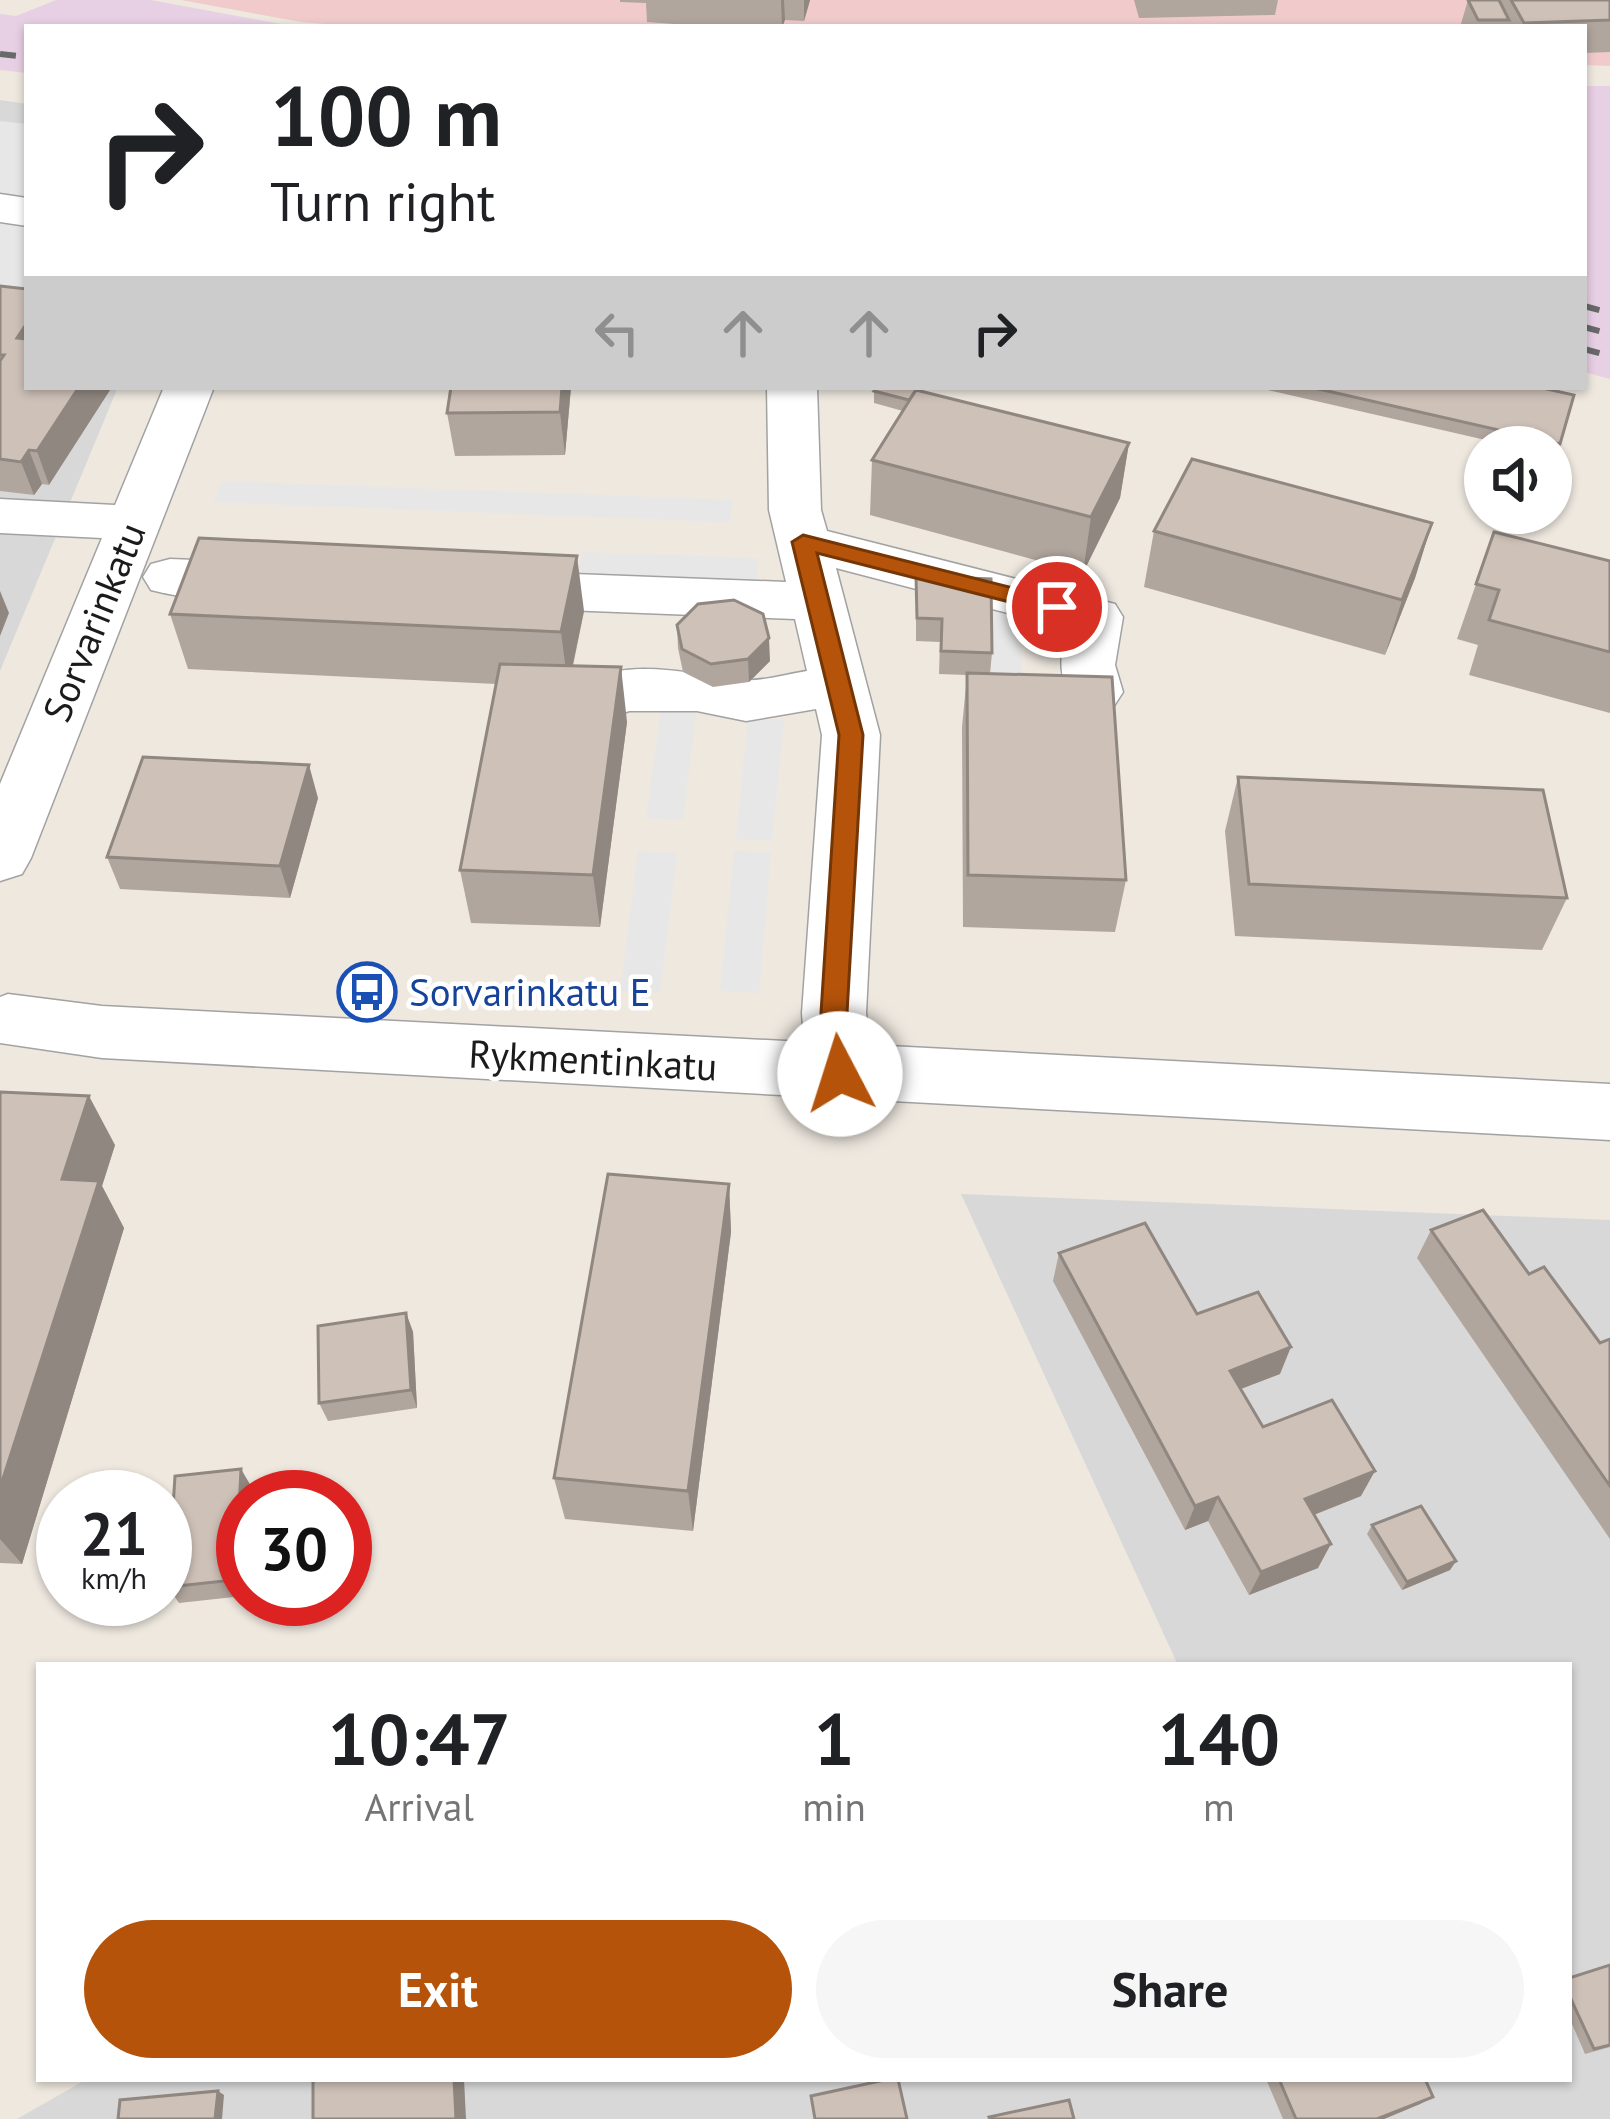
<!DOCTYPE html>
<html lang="en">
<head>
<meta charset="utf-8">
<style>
	body { margin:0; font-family:"PT Sans",sans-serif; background:#f6f6f6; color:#202124; height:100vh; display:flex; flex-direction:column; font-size:45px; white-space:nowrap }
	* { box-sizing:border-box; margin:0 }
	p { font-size:39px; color:#757577 }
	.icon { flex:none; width:66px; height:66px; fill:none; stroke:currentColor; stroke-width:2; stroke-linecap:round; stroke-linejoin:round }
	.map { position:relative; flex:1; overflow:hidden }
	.drawer { position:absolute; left:36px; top:1662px; width:1536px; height:420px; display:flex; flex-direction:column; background:#fff; border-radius:0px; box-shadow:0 3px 9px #0004 }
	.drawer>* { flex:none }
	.top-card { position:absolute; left:24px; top:24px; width:1563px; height:366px; border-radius:0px; box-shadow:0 3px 9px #0004; background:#fff; color:#202124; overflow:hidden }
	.controls { position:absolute; left:1464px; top:426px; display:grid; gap:24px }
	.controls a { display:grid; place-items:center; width:108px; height:108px; border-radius:50%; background:#fff; box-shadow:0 3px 9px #0004; font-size:60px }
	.speed { position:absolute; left:36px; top:1470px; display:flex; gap:24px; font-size:60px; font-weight:700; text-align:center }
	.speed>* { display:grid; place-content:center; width:156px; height:156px; border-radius:50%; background:#fff; box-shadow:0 3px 9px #0004; line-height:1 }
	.speed small { font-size:30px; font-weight:400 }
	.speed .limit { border:18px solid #d22; background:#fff; color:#111 }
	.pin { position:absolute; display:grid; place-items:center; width:102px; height:102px; color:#fff; margin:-51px; border:6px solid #fff; border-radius:50%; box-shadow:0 3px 12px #0007 }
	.me { position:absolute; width:132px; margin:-66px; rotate:355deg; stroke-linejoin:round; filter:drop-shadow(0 0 9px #0008) }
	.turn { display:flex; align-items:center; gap:42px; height:252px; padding:0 48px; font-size:54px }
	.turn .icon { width:156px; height:156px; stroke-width:2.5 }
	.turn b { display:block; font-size:84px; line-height:102px }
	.lanes { display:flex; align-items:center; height:114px; padding:0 48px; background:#0003; justify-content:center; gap:60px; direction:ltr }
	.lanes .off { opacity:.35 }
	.eta { display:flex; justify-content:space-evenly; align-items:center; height:204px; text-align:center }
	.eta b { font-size:72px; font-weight:600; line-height:84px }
	.cta { display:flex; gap:24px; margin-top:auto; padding:24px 48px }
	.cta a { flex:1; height:138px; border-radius:72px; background:#b45309; color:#fff; font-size:48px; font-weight:600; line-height:138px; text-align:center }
	.cta a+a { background:#f6f6f6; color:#202124 }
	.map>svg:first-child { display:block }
</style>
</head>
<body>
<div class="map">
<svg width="1610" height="2119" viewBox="0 0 1610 2119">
	<rect width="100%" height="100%" fill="#eee8df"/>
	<!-- residential -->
	<g fill="#d9d8d8">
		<path d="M0 100 27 104V387H118L0 671Z"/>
		<path d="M961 1194 1610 1220V2119H17L87 2079H1569V1665H1178Z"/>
	</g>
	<!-- commercial -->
	<path fill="#f1cbcb" d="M181 0H1610V66L1584 65V27H361L301 22Z"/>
	<!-- industrial -->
	<g fill="#e8d0e4">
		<path d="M56 0H151L297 27H27V73L0 70V14L16 16Z"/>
		<path d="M1584 86H1610V379L1584 372Z"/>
	</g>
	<!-- parking -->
	<g fill="#e7e7e7">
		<path d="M0 121 27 124V301L0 297Z"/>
		<path d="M222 481 733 500 730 522 214 502Z"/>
		<path d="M582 552 758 558 757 581 577 575Z"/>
		<path d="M989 608 1021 610V677L989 676Z"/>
		<path d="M662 702 697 704 683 820 646 818Z"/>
		<path d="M748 719 784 720 772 841 736 839Z"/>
		<path d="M638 851 677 853 660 993 620 991Z"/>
		<path d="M734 851 771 852 759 993 720 991Z"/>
	</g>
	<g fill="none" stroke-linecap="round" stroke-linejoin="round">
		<!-- minor casing -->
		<g stroke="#a2a2a2" stroke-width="3">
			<g id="minor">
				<path d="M0 194 27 198V226L0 222Z"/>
				<path d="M164 387H214L31 858 22 874 0 881V784L102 538 0 533V499L115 505Z"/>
				<path d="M767 387H817L821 510 827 531 1115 604 1123 617 1115 665 1123 692 1114 706 1094 712 1074 706C1058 679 1060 658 1065 628L836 568 880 735 866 1013 870 1045 1610 1084V1140L102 1058 0 1043V997L8 994 102 1006 804 1042 802 1013 822 735 816 709 746 721 697 711H629L594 724 574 718 565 704C598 648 690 675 742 680 762 682 786 674 807 671L795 619 492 607 473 602 465 589 473 576 492 571 786 582 769 510Z"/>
				<path d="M170 559 275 563 294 568 302 581 294 594C253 605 192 601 151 590L143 577 151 564Z"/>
			</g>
		</g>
		<!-- minor -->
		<use href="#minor" fill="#fff" fill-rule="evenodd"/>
		<!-- rail -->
		<g stroke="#696969" stroke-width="6" stroke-dasharray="16 16" stroke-linecap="butt">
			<path d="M0 54 27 57"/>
			<path d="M1584 306 1610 313"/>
			<path d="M1584 327 1610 334"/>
			<path d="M1584 349 1610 356"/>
		</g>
	</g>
	<!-- wall -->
	<g fill="#b1a69e">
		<path d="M620 0H810L804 21 785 20 782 27H715L647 22 646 3 620 2Z"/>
		<path d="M1134 0H1278L1275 15 1139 18Z"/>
		<path d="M1468 0H1610V52L1584 53V27H1460Z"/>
		<path d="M0 286 49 485 42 484 34 495 0 491Z"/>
		<path d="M451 387H571L565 455 455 456 447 413Z"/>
		<path d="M877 387H925L922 391 1129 443 1120 498 1083 573 870 515 872 460 903 411 874 403V391Z"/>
		<path d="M1255 387H1538L1560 444 1556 456 1551 455V447H1516Z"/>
		<path d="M1432 523 1415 578 1385 655 1144 587 1154 531Z"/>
		<path d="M1494 532 1610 561V713L1469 675 1478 645 1457 639Z"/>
		<path d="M916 576 992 653 990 674 1126 880 1115 932 963 927 962 727 967 675 939 674 940 642 916 641Z"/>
		<path d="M584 611 573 666 627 722 600 927 471 923 460 870 496 684 188 669 170 614Z"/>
		<path d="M677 625 770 661 749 682 713 687 683 672 678 648Z"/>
		<path d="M1238 777 1567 898 1542 950 1235 936 1225 831Z"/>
		<path d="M318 798 290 898 120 889 107 857Z"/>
		<path d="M0 1092 115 1145 102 1186 124 1228 22 1564 0 1563Z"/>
		<path d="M729 1184 731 1232 693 1531 565 1519 554 1478Z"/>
		<path d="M1431 1230 1529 1274 1600 1343 1610 1339V1539L1417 1258Z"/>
		<path d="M1059 1253 1197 1314 1280 1374 1240 1389 1263 1427 1361 1496 1314 1515 1318 1568 1249 1595 1208 1521 1185 1530 1053 1281Z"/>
		<path d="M406 1313 413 1332 417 1408 328 1421 319 1403Z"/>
		<path d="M251 1486 243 1497V1596L179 1603 168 1587Z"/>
		<path d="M1372 1525 1456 1561 1450 1570 1402 1590 1367 1534Z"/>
		<path d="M1610 1965V2047L1585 2054 1569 2017V1978Z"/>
		<path d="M1266 2079H1425L1420 2104 1384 2119H1283Z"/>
	</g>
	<!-- shaded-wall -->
	<g fill="#908781">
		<path d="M781 0H784L785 20 782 27Z"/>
		<path d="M804 0H810L804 21Z"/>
		<path d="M27 323V367L17 338Z"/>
		<path d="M79 387H112L49 485 37 451Z"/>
		<path d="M562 387H571L565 455 560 412Z"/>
		<path d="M1129 443 1120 498 1083 573 1091 517Z"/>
		<path d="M29 450 42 484 34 495 21 462Z"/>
		<path d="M1432 523 1415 578 1385 655 1402 600Z"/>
		<path d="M577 556 584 611 568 687 561 632Z"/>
		<path d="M0 591 9 613 0 636Z"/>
		<path d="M769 638 770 661 749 682 748 659Z"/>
		<path d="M621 667 627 722 600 927 593 875Z"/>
		<path d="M309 765 318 798 290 898 280 866Z"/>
		<path d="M89 1096 115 1145 102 1186 124 1228 22 1564 0 1539V1488L62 1179Z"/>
		<path d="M729 1184 731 1232 693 1531 688 1491Z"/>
		<path d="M406 1313 413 1332 417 1408 411 1390Z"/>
		<path d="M1291 1347 1280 1374 1220 1397 1230 1371Z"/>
		<path d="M241 1469 251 1486 250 1497H243V1516L239 1510Z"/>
		<path d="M1375 1471 1361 1496 1293 1523 1305 1499Z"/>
		<path d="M1218 1497 1208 1521 1185 1530 1195 1506Z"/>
		<path d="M1331 1544 1318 1568 1249 1595 1261 1572Z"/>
		<path d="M1456 1561 1450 1570 1402 1590 1407 1582Z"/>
		<path d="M454 2079H464L466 2119H456Z"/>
		<path d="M218 2091 224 2095 222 2119H215Z"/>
		<path d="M1433 2097 1420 2104 1384 2119H1377Z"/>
	</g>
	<!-- building -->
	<g fill="#cec1b8" stroke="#908781" stroke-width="3">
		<path d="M1468 0H1499L1509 20H1478Z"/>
		<path d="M1511 0H1610V20L1524 23Z"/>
		<path d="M0 286 27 289V323L17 338 27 339V387H79L37 451 29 450 21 462 0 459V361L4 355H0Z"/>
		<path d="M451 387H562L560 412 447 413Z"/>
		<path d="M877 387H918L909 400 874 391Z"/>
		<path d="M1310 387H1538L1574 395 1560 444Z"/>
		<path d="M916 390 1129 443 1091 517 872 460Z"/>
		<path d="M1192 459 1432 523 1402 600 1154 531Z"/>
		<path d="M1494 532 1610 561V652L1489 620 1499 590 1476 584Z"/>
		<path d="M199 538 577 556 561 632 170 614Z"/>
		<path d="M916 576 991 579 992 653 941 651 942 619 917 618Z"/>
		<path d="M734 600 763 614 769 638 748 659 711 664 682 649 677 625 698 604Z"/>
		<path d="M500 664 621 667 593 875 460 870Z"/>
		<path d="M967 673 1112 677 1126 880 968 875Z"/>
		<path d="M143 757 309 765 280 866 107 857Z"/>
		<path d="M1238 777 1543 790 1567 898 1249 884Z"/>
		<path d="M0 1092 89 1096 62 1179 99 1181 0 1488Z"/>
		<path d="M608 1174 729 1184 688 1491 554 1478Z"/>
		<path d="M1483 1210 1529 1274 1544 1267 1600 1343 1610 1339V1486L1431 1230Z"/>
		<path d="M1145 1223 1197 1314 1258 1292 1291 1347 1230 1371 1263 1427 1332 1400 1375 1471 1305 1499 1331 1544 1261 1572 1218 1497 1195 1506 1059 1253Z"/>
		<path d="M406 1313 411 1390 319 1403 318 1326Z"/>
		<path d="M241 1469 239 1510 243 1509V1579L168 1587 175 1476Z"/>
		<path d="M1421 1506 1456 1561 1407 1582 1372 1525Z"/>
		<path d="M1610 1965V2045L1594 2049 1569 1995V1978Z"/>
		<path d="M313 2079H454L456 2119H313Z"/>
		<path d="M889 2079H898L907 2119H815L811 2096Z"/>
		<path d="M1279 2079H1425L1433 2097 1377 2119H1296Z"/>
		<path d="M218 2091 215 2119H118L120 2100Z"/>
		<path d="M1069 2100 1074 2119H990L989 2117Z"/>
	</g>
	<!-- route -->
	<path fill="#b45309" stroke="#753606" stroke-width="3" d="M803 535 1057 599 1068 607 1057 614 817 553 863 735 847 1013 853 1074 840 1085 826 1074 821 1013 839 735 792 542Z"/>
	<!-- icons -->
	<defs>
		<g id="bus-ring" transform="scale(3)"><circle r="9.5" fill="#fff" stroke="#1a4fb4" stroke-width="1.5"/><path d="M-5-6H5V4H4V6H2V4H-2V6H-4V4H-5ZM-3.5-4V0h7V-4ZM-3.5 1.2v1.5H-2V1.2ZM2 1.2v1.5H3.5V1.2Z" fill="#1a4fb4"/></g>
	</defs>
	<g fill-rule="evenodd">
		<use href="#bus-ring" x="367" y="992"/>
	</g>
	<g text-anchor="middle" stroke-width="9" stroke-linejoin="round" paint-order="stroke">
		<!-- street labels -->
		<g font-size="39" fill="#1b1b1b" stroke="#fff">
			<text transform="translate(94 622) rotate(-68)" y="14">Sorvarinkatu</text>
			<text transform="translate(593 1060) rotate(3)" y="14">Rykmentinkatu</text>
		</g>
		<!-- transit labels -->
		<g font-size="39" fill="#164399" stroke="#fff" text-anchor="start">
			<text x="409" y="1006">Sorvarinkatu E</text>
		</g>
	</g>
</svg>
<div class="controls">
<a><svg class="icon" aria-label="sound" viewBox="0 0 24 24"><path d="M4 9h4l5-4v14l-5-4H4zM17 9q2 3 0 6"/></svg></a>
</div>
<div class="speed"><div>21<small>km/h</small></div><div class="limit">30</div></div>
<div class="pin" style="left:1057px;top:607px;background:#d93025"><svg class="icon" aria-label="arrive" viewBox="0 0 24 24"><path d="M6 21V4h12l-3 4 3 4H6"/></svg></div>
<svg class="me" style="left:840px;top:1074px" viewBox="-20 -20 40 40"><circle r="19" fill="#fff"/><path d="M0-13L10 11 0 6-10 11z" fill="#b45309"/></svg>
<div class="top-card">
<div class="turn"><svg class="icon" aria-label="right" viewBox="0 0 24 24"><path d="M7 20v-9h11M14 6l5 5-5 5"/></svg><div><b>100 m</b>Turn right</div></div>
<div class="lanes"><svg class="icon off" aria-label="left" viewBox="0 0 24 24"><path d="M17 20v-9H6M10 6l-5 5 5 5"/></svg><svg class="icon off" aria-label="ahead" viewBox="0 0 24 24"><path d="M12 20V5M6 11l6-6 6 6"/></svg><svg class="icon off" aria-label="ahead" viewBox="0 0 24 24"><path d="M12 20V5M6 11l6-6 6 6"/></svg><svg class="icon" aria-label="right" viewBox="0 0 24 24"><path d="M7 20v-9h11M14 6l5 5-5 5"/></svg></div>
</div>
<section class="drawer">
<div class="eta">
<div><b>10:47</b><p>Arrival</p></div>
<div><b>1</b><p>min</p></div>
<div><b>140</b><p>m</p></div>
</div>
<div class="cta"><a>Exit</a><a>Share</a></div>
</section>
</div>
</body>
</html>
